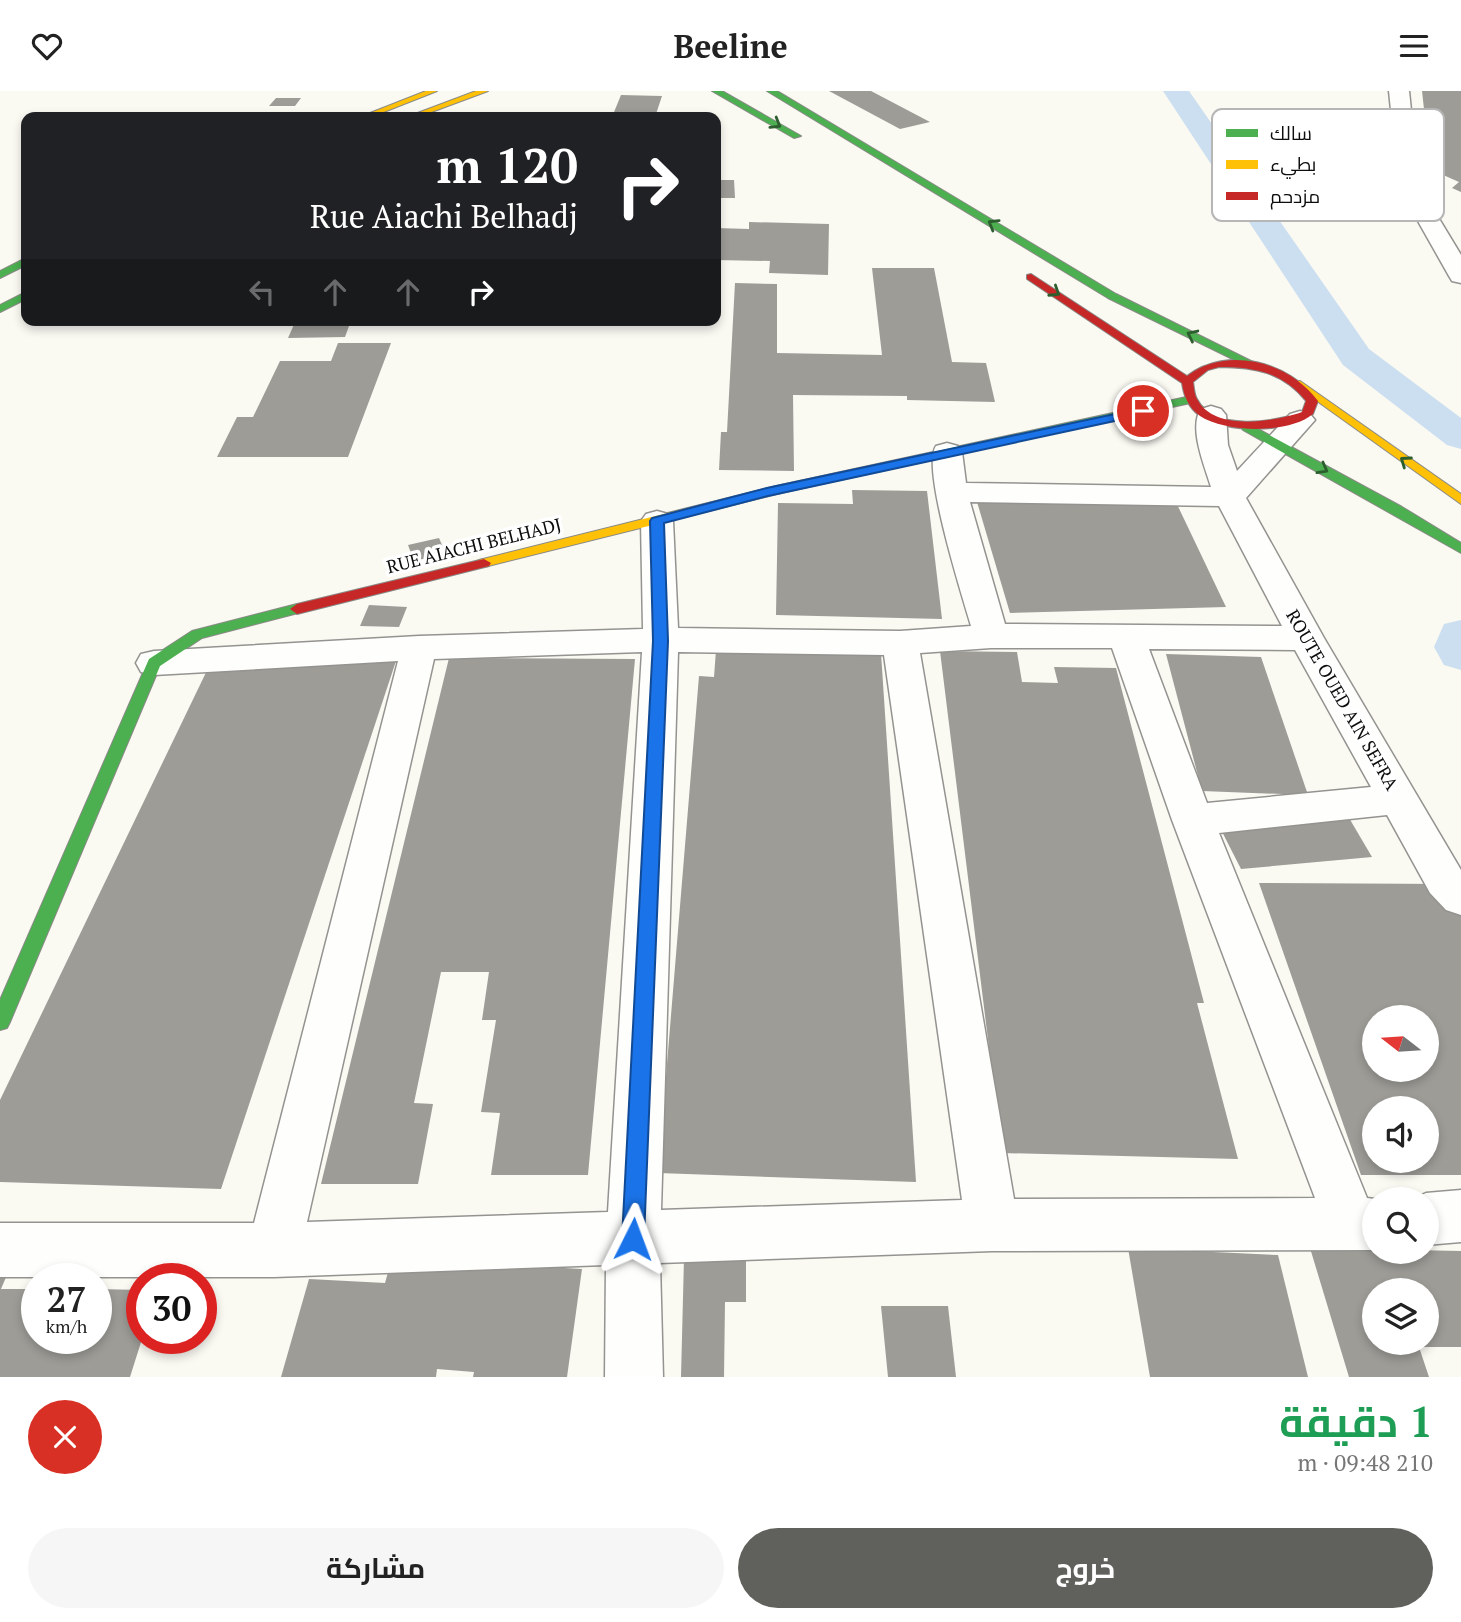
<!DOCTYPE html>
<html lang="ar">
<head>
<meta charset="utf-8">
<style>
	body { margin:0; font-family:"PT Serif",Cairo,serif; background:#f6f6f6; color:#222; direction:rtl; height:100vh; display:flex; flex-direction:column; font-size:26px; white-space:nowrap }
	* { box-sizing:border-box; margin:0 }
	p { font-size:23px; color:#767676 }
	.icon { flex:none; width:38px; height:38px; fill:none; stroke:currentColor; stroke-width:2; stroke-linecap:round; stroke-linejoin:round }
	.map { position:relative; height:1286px; overflow:hidden; direction:ltr }
	.panel { display:flex; flex-direction:column; background:#fff; flex:1 }
	.panel>* { flex:none }
	.hud { position:absolute; left:21px; top:21px; width:700px; height:214px; border-radius:14px; box-shadow:0 4px 10px #0003; direction:rtl; background:#202124; color:#fff; overflow:hidden }
	.needle { width:46px; rotate:287deg }
	.buttons { position:absolute; left:1362px; top:914px; display:grid; gap:14px }
	.buttons a { display:grid; place-items:center; width:77px; height:77px; border-radius:50%; background:#fff; box-shadow:0 4px 10px #0003; font-size:35px }
	.speed { position:absolute; left:21px; top:1172px; display:flex; gap:14px; font-size:35px; font-weight:700; text-align:center }
	.speed>* { display:grid; place-content:center; width:91px; height:91px; border-radius:50%; background:#fff; box-shadow:0 4px 10px #0003; line-height:1 }
	.speed small { font-size:18px; font-weight:400 }
	.speed .limit { border:10px solid #d22; background:#fff; color:#111 }
	.pin { position:absolute; display:grid; place-items:center; width:60px; height:60px; color:#fff; margin:-30px; border:4px solid #fff; border-radius:50%; box-shadow:0 2px 7px #0007 }
	.me { position:absolute; width:77px; margin:-38px; rotate:3deg; stroke-linejoin:round; filter:drop-shadow(0 0 5px #0008) }
	.turn { display:flex; align-items:center; gap:24px; height:147px; padding:0 28px; font-size:32px }
	.turn .icon { width:91px; height:91px; stroke-width:2.5 }
	.turn b { display:block; font-size:49px; line-height:60px }
	.lanes { display:flex; align-items:center; height:66px; padding:0 28px; background:#0003; justify-content:center; gap:35px; direction:ltr }
	.lanes .off { opacity:.35 }
	.round { display:grid; place-items:center; flex:none; width:74px; height:74px; border-radius:37px; background:#f6f6f6 }
	.summary { display:flex; align-items:center; justify-content:space-between; height:119px; padding:0 28px }
	h1 { font-size:42px; font-weight:700; line-height:52px; color:#1e9e55 }
	.action { display:flex; gap:14px; margin-top:auto; padding:14px 28px }
	.action a { flex:1; height:80px; border-radius:42px; background:#60605d; color:#fff; font-size:28px; font-weight:700; line-height:80px; text-align:center }
	.action a+a { background:#f6f6f6; color:#222 }
	header { display:flex; justify-content:space-between; align-items:center; height:91px; padding:0 28px; background:#fff; font-size:32px; font-weight:700 }
	.map>svg:first-child { display:block }
</style>
</head>
<body>
<header><svg class="icon" aria-label="menu" viewBox="0 0 24 24"><path d="M4 6h16M4 12h16M4 18h16"/></svg>Beeline<svg class="icon" aria-label="heart" viewBox="0 0 24 24"><path d="M12 20l-8-8c-3-5 5-10 8-4 3-6 11-1 8 4z"/></svg></header>
<div class="map">
<svg width="1461" height="1286" viewBox="0 0 1461 1286">
	<rect width="100%" height="100%" fill="#faf9f2"/>
	<g fill="none" stroke-linecap="round" stroke-linejoin="round">
		<!-- canal -->
		<g fill="#ccdff0" fill-rule="evenodd">
			<path d="M1163 0H1189L1369 258 1461 327V358L1447 354 1343 274Z"/>
			<path d="M1461 529V579L1444 574 1434 556 1444 533Z"/>
		</g>
	</g>
	<!-- building -->
	<g fill="#9d9c97" fill-rule="evenodd">
		<path d="M829 0H871L930 31 900 38Z"/>
		<path d="M1422 0H1461V101L1452 97 1459 91 1441 83 1438 65 1424 61 1422 45H1427Z"/>
		<path d="M621 4 662 5 655 26H612Z"/>
		<path d="M276 7H301L295 15H269Z"/>
		<path d="M716 89H734L735 107H716Z"/>
		<path d="M749 131 829 133 828 184 769 182 770 170 716 169V137L749 138Z"/>
		<path d="M872 177H934L952 271 986 272 995 311 907 309V305L793 304 794 380 719 379 721 341H727L735 192 777 193V262L882 264Z"/>
		<path d="M296 229H371L369 234 349 235 345 246 288 247Z"/>
		<path d="M338 252H391L348 366H217L237 326H253L280 270H331Z"/>
		<path d="M852 399 927 400 942 528 776 524 778 412 853 413Z"/>
		<path d="M1174 407 1226 516 1010 522 977 411Z"/>
		<path d="M439 447 446 463 414 470 408 454Z"/>
		<path d="M369 514 407 516 399 536 360 535Z"/>
		<path d="M716 559 881 562 916 1091 658 1082 699 585 714 586Z"/>
		<path d="M940 560 1017 561 1022 591 1058 592 1054 576 1116 577 1204 912H1197L1238 1068 1002 1062Z"/>
		<path d="M1166 563 1261 566 1308 704 1202 700Z"/>
		<path d="M397 567 221 1098 0 1091V1009L212 569Z"/>
		<path d="M449 567 635 568 588 1084H491L500 1022 481 1021 496 929H482L489 881H441L414 1012 433 1013 418 1093H321Z"/>
		<path d="M1342 715 1372 766 1241 778 1215 727Z"/>
		<path d="M1259 792 1446 793 1461 823V1084H1361ZM1374 926H1426V978H1374ZM1374 1017H1426V1069H1374Z"/>
		<path d="M1128 1157 1278 1164 1308 1286H1150Z"/>
		<path d="M1310 1157 1461 1160V1256H1419L1429 1286H1349ZM1374 1199H1426V1251H1374Z"/>
		<path d="M0 1165H15L1 1198H37V1248H96V1198L142 1199V1248L130 1286H0Z"/>
		<path d="M746 1166V1211H725L724 1286H681L684 1167Z"/>
		<path d="M392 1167 582 1178 567 1286H473L474 1281 437 1278 436 1286H281L309 1188 385 1192Z"/>
		<path d="M881 1215H948L956 1286H888Z"/>
	</g>
	<g fill="none" stroke-linecap="round" stroke-linejoin="round">
		<!-- street casing -->
		<g stroke="#949390" stroke-width="3">
			<g id="street">
				<path d="M1389 0H1409L1414 48 1432 116 1461 164V192L1452 190 1449 185 1410 116 1394 48Z"/>
				<path d="M1211 315 1221 318 1226 324 1228 354 1237 380 1290 323 1300 320 1310 323 1315 329 1246 407 1324 547 1461 779V824L1446 819 1430 802 1387 724 1219 742 1367 1107 1375 1108 1374 1159 992 1160 660 1172 663 1286H605L606 1174 274 1186H0V1132H254L398 570 154 584 141 581 136 572 141 563 154 560 419 545 643 538 641 430 646 423 657 420 668 423 673 430 678 537 900 540 971 535C962 504 921 376 936 355L947 352 958 355 962 361 966 392 1211 396C1205 376 1188 336 1201 318ZM970 411 1219 415 1282 535 1005 533ZM991 557H1112L1172 729 1315 1107 1014 1108 920 562ZM1149 558 1295 559 1371 696 1207 712ZM642 561 608 1121 307 1131 434 568ZM678 561 884 564 962 1109 661 1119Z"/>
				<path d="M1461 1099V1151L1426 1154V1108H1413L1426 1102Z"/>
			</g>
		</g>
		<!-- fast casing -->
		<g stroke="#8a8a87" stroke-width="2">
			<g id="fast">
				<path d="M712 0H722L801 45 794 47Z"/>
				<path d="M767 0H777L1116 203 1259 274 1249 276 1108 207Z"/>
				<path d="M26 167V174L0 187V180Z"/>
				<path d="M26 201V208L0 221V214Z"/>
				<path d="M1191 305 1195 307V311L776 403 770 399 776 395Z"/>
				<path d="M1247 332 1402 416 1461 452V462L1243 339 1241 336Z"/>
				<path d="M297 513 302 515 304 518 302 521 202 547 160 575 10 931 7 937 0 939V909L149 568 192 540Z"/>
			</g>
		</g>
		<!-- slow casing -->
		<g stroke="#8a8a87" stroke-width="2">
			<g id="slow">
				<path d="M426 0H437L371 26H360Z"/>
				<path d="M476 0H488L418 26H407Z"/>
				<path d="M1300 290 1461 403V413L1296 295V291Z"/>
				<path d="M776 395 781 396V402L484 476 477 472 479 469Z"/>
			</g>
		</g>
		<!-- jam casing -->
		<g stroke="#8a8a87" stroke-width="2">
			<g id="jam">
				<path d="M1031 183 1187 285C1228 254 1289 271 1318 310L1313 323C1289 343 1226 342 1200 325 1188 316 1184 305 1182 292L1027 188V184ZM1219 276C1254 276 1283 281 1306 310L1302 321C1274 331 1214 341 1197 308 1194 303 1194 296 1193 291L1208 279Z"/>
				<path d="M484 468 491 472 489 475 297 523 290 518 297 513Z"/>
			</g>
		</g>
		<!-- street -->
		<use href="#street" fill="#fefefd" fill-rule="evenodd"/>
		<!-- fast -->
		<use href="#fast" fill="#4caf50" fill-rule="evenodd"/>
		<!-- slow -->
		<use href="#slow" fill="#ffc107" fill-rule="evenodd"/>
		<!-- jam -->
		<use href="#jam" fill="#c62828" fill-rule="evenodd"/>
	</g>
	<!-- one-way arrows -->
	<defs><path id="oneway-chevron" d="M-2-3.5L2.5 0L-2 3.5" fill="none" stroke-width="1.6" stroke-linecap="round" stroke-linejoin="round" transform="scale(1.75)"/></defs>
	<g stroke="#2c5e2e">
		<use href="#oneway-chevron" transform="translate(776 33) rotate(31)"/>
		<use href="#oneway-chevron" transform="translate(993 133) rotate(-149)"/>
		<use href="#oneway-chevron" transform="translate(1055 201) rotate(33)"/>
		<use href="#oneway-chevron" transform="translate(1192 244) rotate(-154)"/>
		<use href="#oneway-chevron" transform="translate(1405 370) rotate(-145)"/>
		<use href="#oneway-chevron" transform="translate(1323 378) rotate(29)"/>
	</g>
	<!-- route -->
	<path fill="#1a73e8" stroke="#114b97" stroke-width="2" d="M1143 317 1149 320 1147 323 768 405 664 432 668 550 644 1148 641 1156 633 1159 626 1156 622 1148 653 550 650 430 652 427 767 397Z"/>
	<g text-anchor="middle" stroke-width="7" stroke-linejoin="round" paint-order="stroke">
		<!-- street labels -->
		<g font-size="18" fill="#0d0d0d" stroke="#fff">
			<text transform="translate(474 455) rotate(-14)" y="6">RUE AIACHI BELHADJ</text>
			<text transform="translate(1342 609) rotate(60)" y="6">ROUTE OUED AIN SEFRA</text>
		</g>
	</g>
	<!-- legend -->
	<rect x="1212" y="18" width="232" height="112" rx="10" fill="#fff" stroke="#b6b6b6" stroke-width="2"/>
	<rect x="1226" y="38" width="32" height="8" fill="#4caf50"/>
	<rect x="1226" y="69" width="32" height="9" fill="#ffc107"/>
	<rect x="1226" y="101" width="32" height="8" fill="#c62828"/>
	<g font-size="19" fill="#0d0d0d">
		<text x="1270" y="49">سالك</text>
		<text x="1270" y="80">بطيء</text>
		<text x="1270" y="112">مزدحم</text>
	</g>
</svg>
<div class="buttons">
<a><svg class="needle" viewBox="-14 -14 28 28"><path d="M0-13l5 13h-10z" fill="#e53935"/><path d="M0 13l5-13h-10z" fill="#767676"/></svg></a>
<a><svg class="icon" aria-label="sound" viewBox="0 0 24 24"><path d="M4 9h4l5-4v14l-5-4H4zM17 9q2 3 0 6"/></svg></a>
<a><svg class="icon" aria-label="search" viewBox="0 0 24 24"><circle cx="10" cy="10" r="6"/><path d="M15 15l6 6"/></svg></a>
<a><svg class="icon" aria-label="layers" viewBox="0 0 24 24"><path d="M12 4l9 5-9 5-9-5zM3 14l9 5 9-5"/></svg></a>
</div>
<div class="speed"><div>27<small>km/h</small></div><div class="limit">30</div></div>
<div class="pin" style="left:1143px;top:320px;background:#d93025"><svg class="icon" aria-label="arrive" viewBox="0 0 24 24"><path d="M6 21V4h12l-3 4 3 4H6"/></svg></div>
<svg class="me" style="left:633px;top:1148px" viewBox="-20 -20 40 40"><path d="M0-17L14 15 0 8-14 15z" fill="#1a73e8" stroke="#fff" stroke-width="4"/></svg>
<div class="hud">
<div class="turn"><svg class="icon" aria-label="right" viewBox="0 0 24 24"><path d="M7 20v-9h11M14 6l5 5-5 5"/></svg><div><b>120 m</b>Rue Aiachi Belhadj</div></div>
<div class="lanes"><svg class="icon off" aria-label="left" viewBox="0 0 24 24"><path d="M17 20v-9H6M10 6l-5 5 5 5"/></svg><svg class="icon off" aria-label="ahead" viewBox="0 0 24 24"><path d="M12 20V5M6 11l6-6 6 6"/></svg><svg class="icon off" aria-label="ahead" viewBox="0 0 24 24"><path d="M12 20V5M6 11l6-6 6 6"/></svg><svg class="icon" aria-label="right" viewBox="0 0 24 24"><path d="M7 20v-9h11M14 6l5 5-5 5"/></svg></div>
</div>
</div>
<section class="panel">
<div class="summary"><div><h1>1 دقيقة</h1><p>210 m · 09:48</p></div><a class="round" style="background:#d93025;color:#fff"><svg class="icon" aria-label="close" viewBox="0 0 24 24"><path d="M6 6l12 12M18 6L6 18"/></svg></a></div>
<div class="action"><a>خروج</a><a>مشاركة</a></div>
</section>
</body>
</html>
